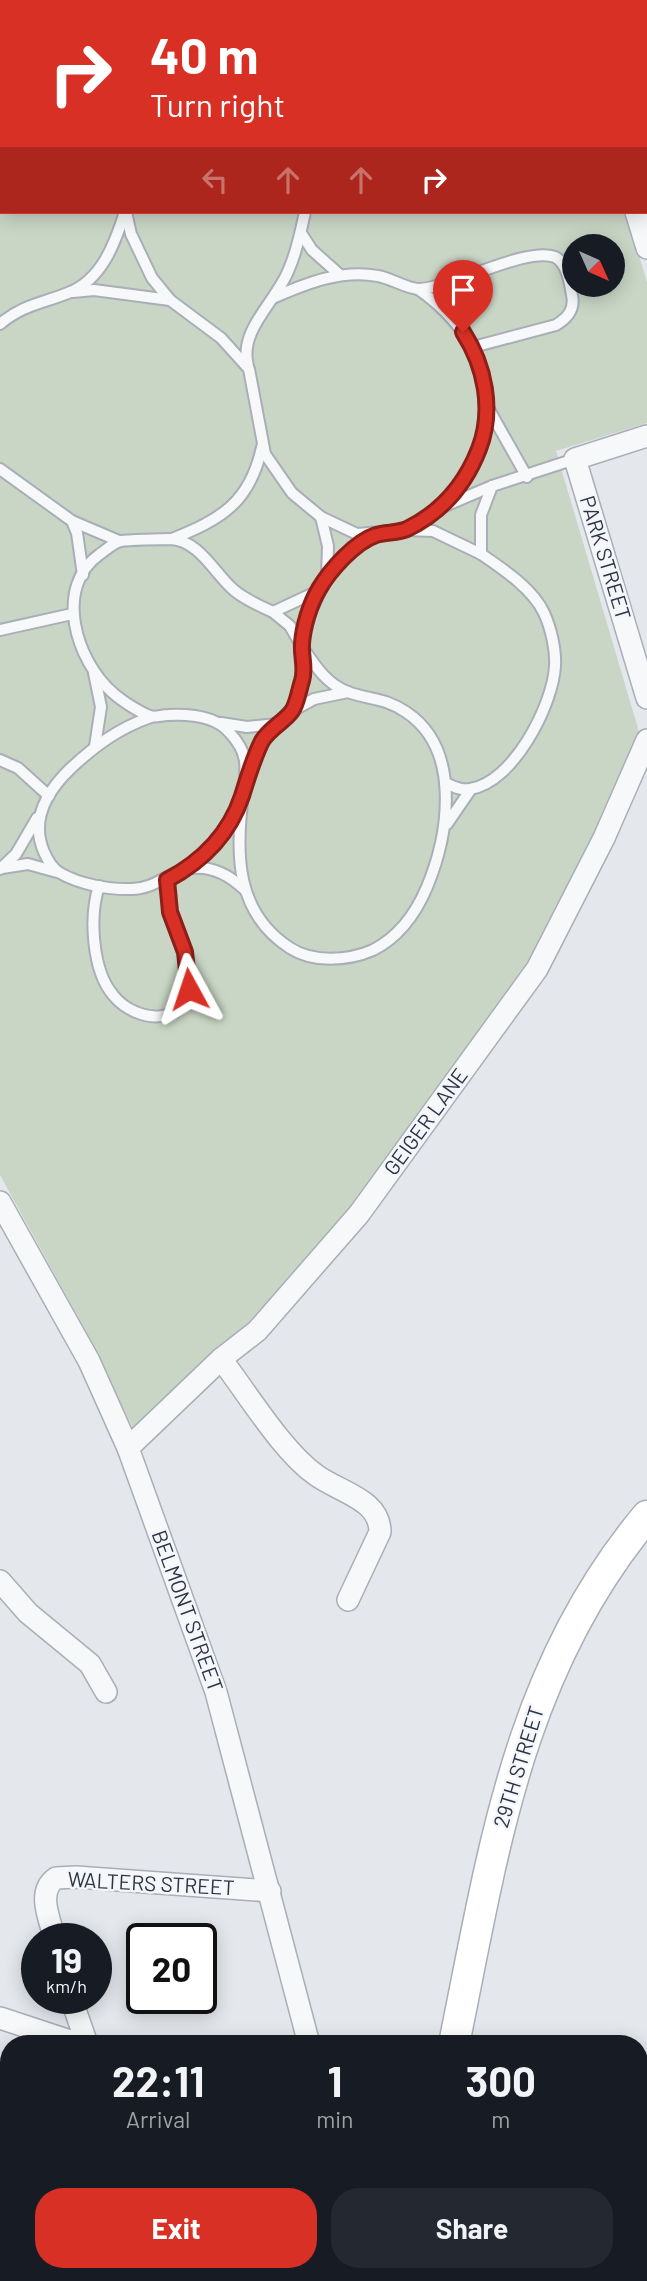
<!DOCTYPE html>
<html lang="en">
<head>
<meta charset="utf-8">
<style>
	body { margin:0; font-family:Barlow,sans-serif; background:#242831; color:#f1f3f6; height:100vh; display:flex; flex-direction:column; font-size:26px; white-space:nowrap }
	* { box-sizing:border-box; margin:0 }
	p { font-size:23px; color:#9ea1a6 }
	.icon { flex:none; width:38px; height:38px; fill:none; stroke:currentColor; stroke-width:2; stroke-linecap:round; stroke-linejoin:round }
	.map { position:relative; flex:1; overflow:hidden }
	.drawer { position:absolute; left:0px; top:2035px; width:648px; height:247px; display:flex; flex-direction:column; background:#171b24; border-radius:28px 28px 0 0; box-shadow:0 4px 18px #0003 }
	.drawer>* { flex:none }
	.guide { position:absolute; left:0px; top:0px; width:648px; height:214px; box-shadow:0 4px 18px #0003; background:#d93025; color:#fff; overflow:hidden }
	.needle { width:46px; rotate:135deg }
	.tools { position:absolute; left:562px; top:234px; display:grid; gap:14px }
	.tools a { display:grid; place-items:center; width:63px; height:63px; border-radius:50%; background:#171b24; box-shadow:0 4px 18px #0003; font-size:35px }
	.speed { position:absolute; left:21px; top:1923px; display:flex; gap:14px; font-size:35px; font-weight:700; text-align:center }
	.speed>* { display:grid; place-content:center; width:91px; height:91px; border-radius:50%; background:#171b24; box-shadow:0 4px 18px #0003; line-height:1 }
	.speed small { font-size:18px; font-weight:400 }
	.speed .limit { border:4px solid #111; border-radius:10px; background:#fff; color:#111 }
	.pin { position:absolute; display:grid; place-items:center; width:60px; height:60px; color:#fff; margin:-72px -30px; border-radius:50% 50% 50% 0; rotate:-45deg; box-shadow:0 0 7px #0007 }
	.pin .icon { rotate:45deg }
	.me { position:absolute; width:77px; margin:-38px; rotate:355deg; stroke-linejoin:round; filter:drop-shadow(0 0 5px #0008) }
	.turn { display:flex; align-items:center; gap:24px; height:147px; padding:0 35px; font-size:32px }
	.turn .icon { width:91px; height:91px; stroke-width:2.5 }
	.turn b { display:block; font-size:49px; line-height:60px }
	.lanes { display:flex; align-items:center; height:66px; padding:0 35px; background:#0003; justify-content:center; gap:35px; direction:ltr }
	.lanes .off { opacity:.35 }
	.eta { display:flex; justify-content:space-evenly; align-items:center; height:119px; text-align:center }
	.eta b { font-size:42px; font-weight:700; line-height:49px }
	.cta { display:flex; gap:14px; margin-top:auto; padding:14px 35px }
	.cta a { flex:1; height:80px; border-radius:28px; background:#d93025; color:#fff; font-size:28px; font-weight:700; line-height:80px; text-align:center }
	.cta a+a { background:#242831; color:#f1f3f6 }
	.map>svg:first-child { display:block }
</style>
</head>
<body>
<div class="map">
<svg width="647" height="2281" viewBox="0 0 647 2281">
	<rect width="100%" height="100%" fill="#e4e7ec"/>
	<!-- green -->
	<path fill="#c9d6c5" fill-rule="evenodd" d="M0 0H561L2 2V212H626L647 282V423L556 451 640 735 624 778 567 885 531 963 362 1194 282 1292 224 1353 134 1430 83 1326 0 1175ZM574 247H612V285H574Z"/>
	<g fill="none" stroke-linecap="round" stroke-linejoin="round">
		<!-- lane casing -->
		<g stroke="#a9aeb7" stroke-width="14">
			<g id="lane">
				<path d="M60 0 61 2"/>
				<path d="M231 0 232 2"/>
				<path d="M646 11 647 10"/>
				<path d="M0 89H2"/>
				<path d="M126 212 131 234 152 278 170 300 221 338 249 369 265 454 292 493 321 517 328 546 327 576 309 616 301 645C314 664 326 684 348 692 369 700 384 697 406 712 462 749 449 834 427 887 416 913 399 937 373 950 348 961 313 963 290 948 236 913 235 855 243 795 246 768 250 755 230 733 216 716 188 714 168 715 162 715 155 718 150 716 139 712 122 701 113 693 76 661 53 587 100 554 106 550 114 542 121 541 127 540 162 539 170 539 200 540 215 575 235 591 246 600 260 606 273 612L318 591"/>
				<path d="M301 233 312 250 340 275"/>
				<path d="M418 289C471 326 500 381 480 446 473 468 458 488 445 506"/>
				<path d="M73 292 94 290 170 300"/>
				<path d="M275 297C307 283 342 269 378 276 391 278 407 289 419 289 452 288 526 246 555 257 567 263 570 283 572 295 575 309 568 318 556 325L473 347"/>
				<path d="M0 324C22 305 43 303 68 293 102 280 115 243 125 212"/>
				<path d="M248 366C238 330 277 301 289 269 297 251 301 231 305 212"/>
				<path d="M487 406 527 477"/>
				<path d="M0 469 72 521 77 533 83 575"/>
				<path d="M321 517 357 534 405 530 445 506 492 486"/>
				<path d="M72 521 119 541"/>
				<path d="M406 530 433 531 481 554"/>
				<path d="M172 539C222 519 250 502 262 447"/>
				<path d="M327 576 347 555 374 535"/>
				<path d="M0 630 72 614"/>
				<path d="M94 673 101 707 95 746"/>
				<path d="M292 711 314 699 348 692"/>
				<path d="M151 717C119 728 96 745 71 768 47 791 30 820 44 852 47 859 53 869 60 873 79 884 109 890 132 889 153 889 167 874 186 869 209 864 228 874 244 889"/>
				<path d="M221 723 247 727 277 724"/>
				<path d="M0 760 18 768 49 796"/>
				<path d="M248 772 264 739 292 711 303 677 301 645 290 626 273 612"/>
				<path d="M445 783C453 786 461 791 470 789 513 783 553 705 555 666 556 650 551 628 544 613 533 589 503 569 481 554V515L492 486 575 459"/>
				<path d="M447 824 471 789"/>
				<path d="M2 868 28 864 57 872"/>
				<path d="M0 869 16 854 37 818"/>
				<path d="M186 869 224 834 239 803"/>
				<path d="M99 886C89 916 92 970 113 995 137 1025 191 1027 190 978 190 954 175 934 170 912 167 901 168 890 167 880"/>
			</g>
		</g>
		<!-- street casing -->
		<g stroke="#a9aeb7" stroke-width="24">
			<g id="street">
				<path d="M572 0 573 2"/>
				<path d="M646 153 647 152"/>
				<path d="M636 212 647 248"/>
				<path d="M647 436 575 459 647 698"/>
				<path d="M0 1202 89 1361 128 1448 216 1692 309 2044"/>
				<path d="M221 1359C248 1394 282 1451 316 1475 339 1492 380 1499 380 1532L348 1600"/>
				<path d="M128 1448 221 1359 257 1331 359 1214 537 969 604 838 647 740"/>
				<path d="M0 1581 28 1613 90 1664 106 1692"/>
				<path d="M55 1939C50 1920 36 1892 56 1878L76 1877 270 1891"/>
				<path d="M71 1998 87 2044"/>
				<path d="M0 2018 79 2044"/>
				<path d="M0 2205H9"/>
			</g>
		</g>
		<!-- secondary casing -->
		<g stroke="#a9aeb7" stroke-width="33">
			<g id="secondary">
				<path d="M454 2044C493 1854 517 1671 647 1516"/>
				<path d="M409 2273 414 2281"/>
			</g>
		</g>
		<!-- lane -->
		<use href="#lane" stroke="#f7f8fa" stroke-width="10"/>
		<!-- street -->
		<use href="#street" stroke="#f7f8fa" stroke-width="21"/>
		<!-- secondary -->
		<use href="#secondary" stroke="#fff" stroke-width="30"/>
	</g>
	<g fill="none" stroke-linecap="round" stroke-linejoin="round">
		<!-- route casing -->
		<g stroke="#8d1f18" stroke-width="18">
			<path id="route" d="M189 989 185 952 170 912 167 880C203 861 229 835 242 796 248 777 253 759 262 741 270 728 284 722 292 711 297 704 299 690 302 681 306 668 301 657 302 644 303 627 310 604 319 589 330 570 355 542 376 535 386 532 398 533 407 529 442 512 465 485 479 449 494 410 485 366 463 332"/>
		</g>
		<!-- route -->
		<use href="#route" stroke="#d93025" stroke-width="12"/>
	</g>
	<g text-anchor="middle" stroke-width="5" stroke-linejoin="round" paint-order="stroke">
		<!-- street labels -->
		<g font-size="21" fill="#2b3445" stroke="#f4f6f9">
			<text transform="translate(605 558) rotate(73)" y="7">PARK STREET</text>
			<text transform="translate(426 1122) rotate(-54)" y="7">GEIGER LANE</text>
			<text transform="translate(187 1611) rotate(70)" y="7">BELMONT STREET</text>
			<text transform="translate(519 1767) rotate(-73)" y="7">29TH STREET</text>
			<text transform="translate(151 1884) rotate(3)" y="7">WALTERS STREET</text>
		</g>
	</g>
</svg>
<div class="tools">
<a><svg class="needle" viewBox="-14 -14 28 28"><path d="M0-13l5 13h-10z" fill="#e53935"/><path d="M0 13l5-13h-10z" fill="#9ea1a6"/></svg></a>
</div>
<div class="speed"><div>19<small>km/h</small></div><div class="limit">20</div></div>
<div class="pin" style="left:463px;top:332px;background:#d93025"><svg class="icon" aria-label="arrive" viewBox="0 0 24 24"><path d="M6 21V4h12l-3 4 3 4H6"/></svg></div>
<svg class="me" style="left:189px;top:989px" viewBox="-20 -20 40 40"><path d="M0-17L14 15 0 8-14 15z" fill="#d93025" stroke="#fff" stroke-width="4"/></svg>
<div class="guide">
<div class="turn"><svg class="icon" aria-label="right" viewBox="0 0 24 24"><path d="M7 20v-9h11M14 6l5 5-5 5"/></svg><div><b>40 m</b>Turn right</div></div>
<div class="lanes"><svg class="icon off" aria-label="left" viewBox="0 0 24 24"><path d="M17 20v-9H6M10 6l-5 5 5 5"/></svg><svg class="icon off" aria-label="ahead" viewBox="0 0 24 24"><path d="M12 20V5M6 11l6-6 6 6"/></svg><svg class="icon off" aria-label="ahead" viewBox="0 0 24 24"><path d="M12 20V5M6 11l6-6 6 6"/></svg><svg class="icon" aria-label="right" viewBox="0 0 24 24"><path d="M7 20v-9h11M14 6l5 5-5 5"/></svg></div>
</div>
<section class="drawer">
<div class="eta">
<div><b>22:11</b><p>Arrival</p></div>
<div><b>1</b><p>min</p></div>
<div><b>300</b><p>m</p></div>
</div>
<div class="cta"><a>Exit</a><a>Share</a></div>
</section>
</div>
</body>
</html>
